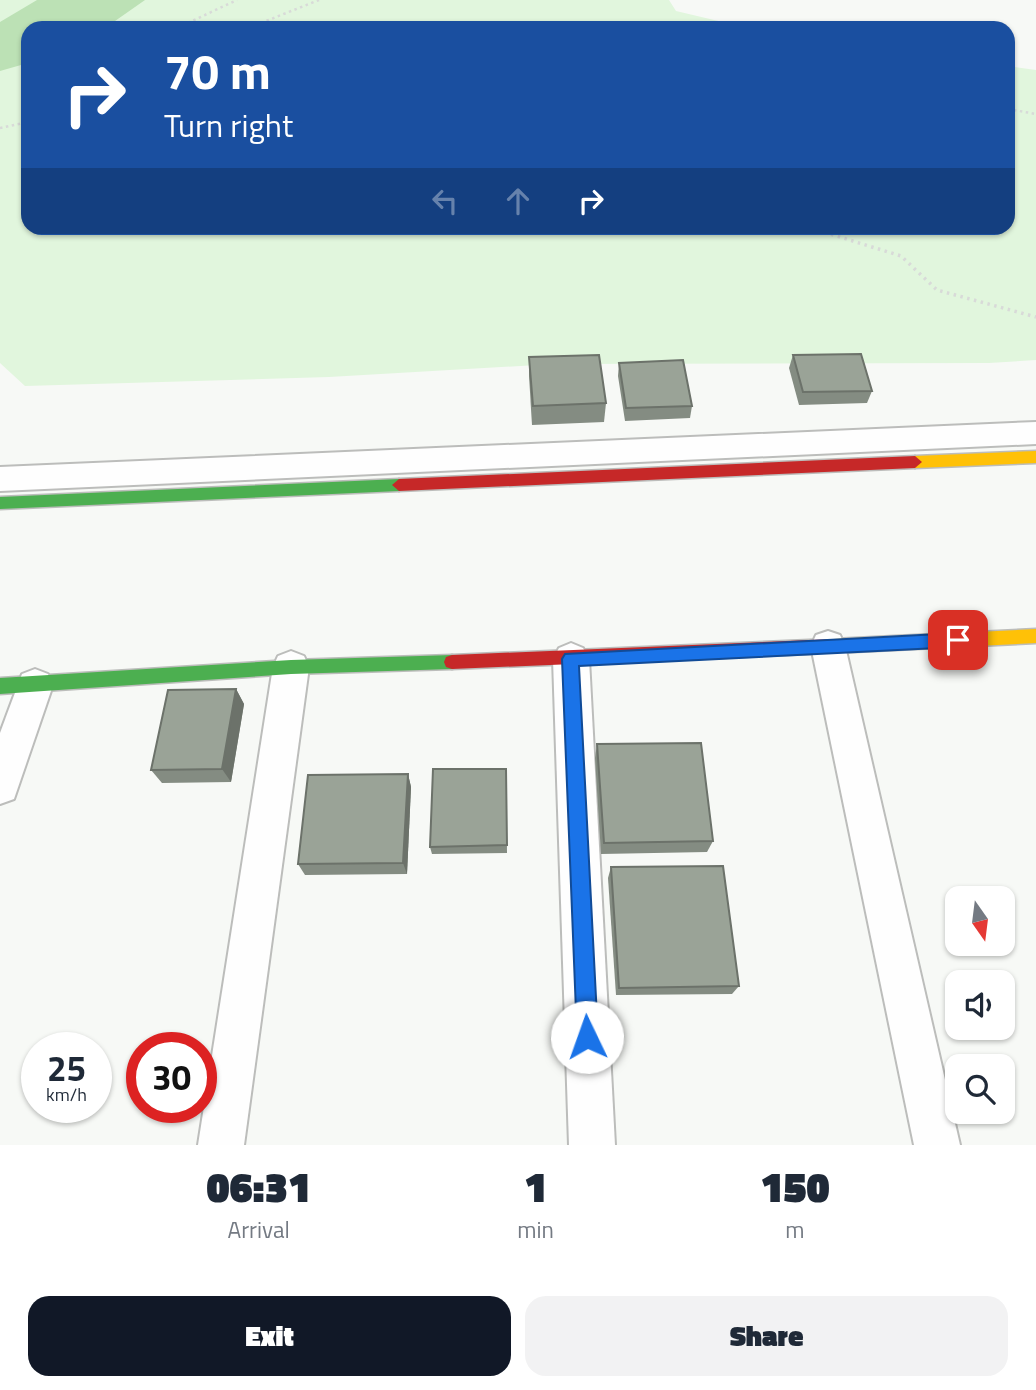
<!DOCTYPE html>
<html lang="en">
<head>
<meta charset="utf-8">
<style>
	body { margin:0; font-family:"Titillium Web",sans-serif; background:#f2f2f3; color:#1f2937; height:100vh; display:flex; flex-direction:column; font-size:26px; white-space:nowrap }
	* { box-sizing:border-box; margin:0 }
	p { font-size:23px; color:#747a83 }
	.icon { flex:none; width:38px; height:38px; fill:none; stroke:currentColor; stroke-width:2; stroke-linecap:round; stroke-linejoin:round }
	.map { position:relative; height:1145px; overflow:hidden }
	.details { display:flex; flex-direction:column; background:#fff; flex:1 }
	.details>* { flex:none }
	.top-card { position:absolute; left:21px; top:21px; width:994px; height:214px; border-radius:21px; box-shadow:0 2px 5px #0004; background:#1a4fa0; color:#fff; overflow:hidden }
	.needle { width:46px; rotate:166deg }
	.buttons { position:absolute; left:945px; top:886px; display:grid; gap:14px }
	.buttons a { display:grid; place-items:center; width:70px; height:70px; border-radius:14px; background:#fff; box-shadow:0 2px 5px #0004; font-size:35px }
	.speed { position:absolute; left:21px; top:1032px; display:flex; gap:14px; font-size:35px; font-weight:700; text-align:center }
	.speed>* { display:grid; place-content:center; width:91px; height:91px; border-radius:50%; background:#fff; box-shadow:0 2px 5px #0004; line-height:1 }
	.speed small { font-size:18px; font-weight:400 }
	.speed .limit { border:10px solid #d22; background:#fff; color:#111 }
	.pin { position:absolute; display:grid; place-items:center; width:60px; height:60px; color:#fff; margin:-30px; border-radius:14px; box-shadow:0 4px 10px #0006 }
	.me { position:absolute; width:77px; margin:-38px; rotate:357deg; stroke-linejoin:round; filter:drop-shadow(0 0 5px #0008) }
	.turn { display:flex; align-items:center; gap:24px; height:147px; padding:0 28px; font-size:32px }
	.turn .icon { width:91px; height:91px; stroke-width:2.5 }
	.turn b { display:block; font-size:49px; line-height:60px }
	.lanes { display:flex; align-items:center; height:66px; padding:0 28px; background:#0003; justify-content:center; gap:35px; direction:ltr }
	.lanes .off { opacity:.35 }
	.eta { display:flex; justify-content:space-evenly; align-items:center; height:119px; text-align:center }
	.eta b { font-size:42px; font-weight:800; line-height:49px }
	.cta { display:flex; gap:14px; margin-top:auto; padding:14px 28px }
	.cta a { flex:1; height:80px; border-radius:21px; background:#111827; color:#fff; font-size:28px; font-weight:800; line-height:80px; text-align:center }
	.cta a+a { background:#f2f2f3; color:#1f2937 }
	.map>svg:first-child { display:block }
</style>
</head>
<body>
<div class="map">
<svg width="1036" height="1145" viewBox="0 0 1036 1145">
	<rect width="100%" height="100%" fill="#f7f9f6"/>
	<!-- green -->
	<path fill="#e1f6dd" d="M0 0H669L676 11 748 28H28V228H1008V66L1036 70V360L989 363 554 364 329 377 25 386 0 363Z"/>
	<!-- water -->
	<path fill="#bce1b5" d="M37 0H145L105 28H28V63L0 71V22Z"/>
	<g fill="none" stroke-linecap="round" stroke-linejoin="round">
		<!-- street casing -->
		<g stroke="#bcbdbb" stroke-width="4">
			<g id="street">
				<path d="M1036 422V444L0 491V467Z"/>
				<path d="M828 631 840 635 845 646 960 1145H914L811 646 816 635Z"/>
				<path d="M571 643 583 648 589 659 615 1145H569L553 659 559 648Z"/>
				<path d="M291 651 304 656 309 667 244 1145H198L273 667 278 656Z"/>
				<path d="M35 669 48 674 53 685 14 799 0 804V733L22 674Z"/>
			</g>
		</g>
		<!-- fast casing -->
		<g stroke="#bcbdbb" stroke-width="3">
			<g id="fast">
				<path d="M399 479 406 485 399 491 0 509V497Z"/>
				<path d="M452 655 458 657 460 662 458 667 452 669 291 674 0 694V678L291 660Z"/>
			</g>
		</g>
		<!-- slow casing -->
		<g stroke="#bcbdbb" stroke-width="3">
			<g id="slow">
				<path d="M1036 451V463L915 468 908 462 915 456Z"/>
				<path d="M1036 629V643L833 653 827 651 825 646 827 641 833 639Z"/>
			</g>
		</g>
		<!-- jam casing -->
		<g stroke="#bcbdbb" stroke-width="3">
			<g id="jam">
				<path d="M915 456 922 462 915 468 399 491 392 485 399 479Z"/>
				<path d="M833 639 839 641 841 646 839 651 833 653 452 669 446 667 444 662 446 657 452 655Z"/>
			</g>
		</g>
		<!-- path-far1 -->
		<g stroke="#d8dad8" stroke-width="2.5" stroke-dasharray="2.5 3.5" stroke-linecap="butt">
			<path d="M177 28 237 0"/>
			<path d="M257 28 266 21 319 0"/>
			<path d="M1008 109 1036 114"/>
			<path d="M24 112 28 109"/>
			<path d="M0 128 28 122"/>
		</g>
		<!-- path -->
		<path stroke="#d8dad8" stroke-width="3.5" stroke-dasharray="2.5 4.5" stroke-linecap="butt" d="M811 228 901 256 937 290 1036 317"/>
		<!-- street -->
		<use href="#street" fill="#fefefe" fill-rule="evenodd"/>
		<!-- fast -->
		<use href="#fast" fill="#4caf50" fill-rule="evenodd"/>
		<!-- slow -->
		<use href="#slow" fill="#ffc107" fill-rule="evenodd"/>
		<!-- jam -->
		<use href="#jam" fill="#c62828" fill-rule="evenodd"/>
	</g>
	<!-- wall -->
	<g fill="#848c82">
		<path d="M793 355 872 391 867 403 799 405 789 368Z"/>
		<path d="M529 357 606 403 604 422 532 425 529 376Z"/>
		<path d="M619 363 692 406 690 418 625 421 618 376Z"/>
		<path d="M236 689 244 704 231 782 162 783 151 770Z"/>
		<path d="M597 744 713 841 707 852 601 854 595 758Z"/>
		<path d="M506 769 507 853 432 854 430 847Z"/>
		<path d="M408 774 411 787 407 874 305 875 298 864Z"/>
		<path d="M611 867 739 986 732 994 616 995 608 878Z"/>
	</g>
	<!-- shaded-wall -->
	<g fill="#6c726a">
		<path d="M236 689 244 704 231 782 222 769Z"/>
		<path d="M408 774 411 787 407 874 403 863Z"/>
	</g>
	<!-- building -->
	<g fill="#9aa397" stroke="#6c726a" stroke-width="2">
		<path d="M861 354 872 391 803 392 793 355Z"/>
		<path d="M599 355 606 403 533 406 529 357Z"/>
		<path d="M683 360 692 406 626 408 619 363Z"/>
		<path d="M236 689 222 769 151 770 168 690Z"/>
		<path d="M701 743 713 841 604 843 597 744Z"/>
		<path d="M433 769H506L507 845 430 847Z"/>
		<path d="M408 774 403 863 298 864 308 775Z"/>
		<path d="M723 866 739 986 619 988 611 867Z"/>
	</g>
	<!-- route -->
	<path fill="#1a73e8" stroke="#114b97" stroke-width="2" d="M958 633 964 635 966 640 964 645 958 647 579 666 598 1037 595 1045 587 1048 580 1045 577 1037 562 659 565 654Z"/>
</svg>
<div class="buttons">
<a><svg class="needle" viewBox="-14 -14 28 28"><path d="M0-13l5 13h-10z" fill="#e53935"/><path d="M0 13l5-13h-10z" fill="#747a83"/></svg></a>
<a><svg class="icon" aria-label="sound" viewBox="0 0 24 24"><path d="M4 9h4l5-4v14l-5-4H4zM17 9q2 3 0 6"/></svg></a>
<a><svg class="icon" aria-label="search" viewBox="0 0 24 24"><circle cx="10" cy="10" r="6"/><path d="M15 15l6 6"/></svg></a>
</div>
<div class="speed"><div>25<small>km/h</small></div><div class="limit">30</div></div>
<div class="pin" style="left:958px;top:640px;background:#d93025"><svg class="icon" aria-label="arrive" viewBox="0 0 24 24"><path d="M6 21V4h12l-3 4 3 4H6"/></svg></div>
<svg class="me" style="left:587px;top:1037px" viewBox="-20 -20 40 40"><circle r="19" fill="#fff"/><path d="M0-13L10 11 0 6-10 11z" fill="#1a73e8"/></svg>
<div class="top-card">
<div class="turn"><svg class="icon" aria-label="right" viewBox="0 0 24 24"><path d="M7 20v-9h11M14 6l5 5-5 5"/></svg><div><b>70 m</b>Turn right</div></div>
<div class="lanes"><svg class="icon off" aria-label="left" viewBox="0 0 24 24"><path d="M17 20v-9H6M10 6l-5 5 5 5"/></svg><svg class="icon off" aria-label="ahead" viewBox="0 0 24 24"><path d="M12 20V5M6 11l6-6 6 6"/></svg><svg class="icon" aria-label="right" viewBox="0 0 24 24"><path d="M7 20v-9h11M14 6l5 5-5 5"/></svg></div>
</div>
</div>
<section class="details">
<div class="eta">
<div><b>06:31</b><p>Arrival</p></div>
<div><b>1</b><p>min</p></div>
<div><b>150</b><p>m</p></div>
</div>
<div class="cta"><a>Exit</a><a>Share</a></div>
</section>
</body>
</html>
